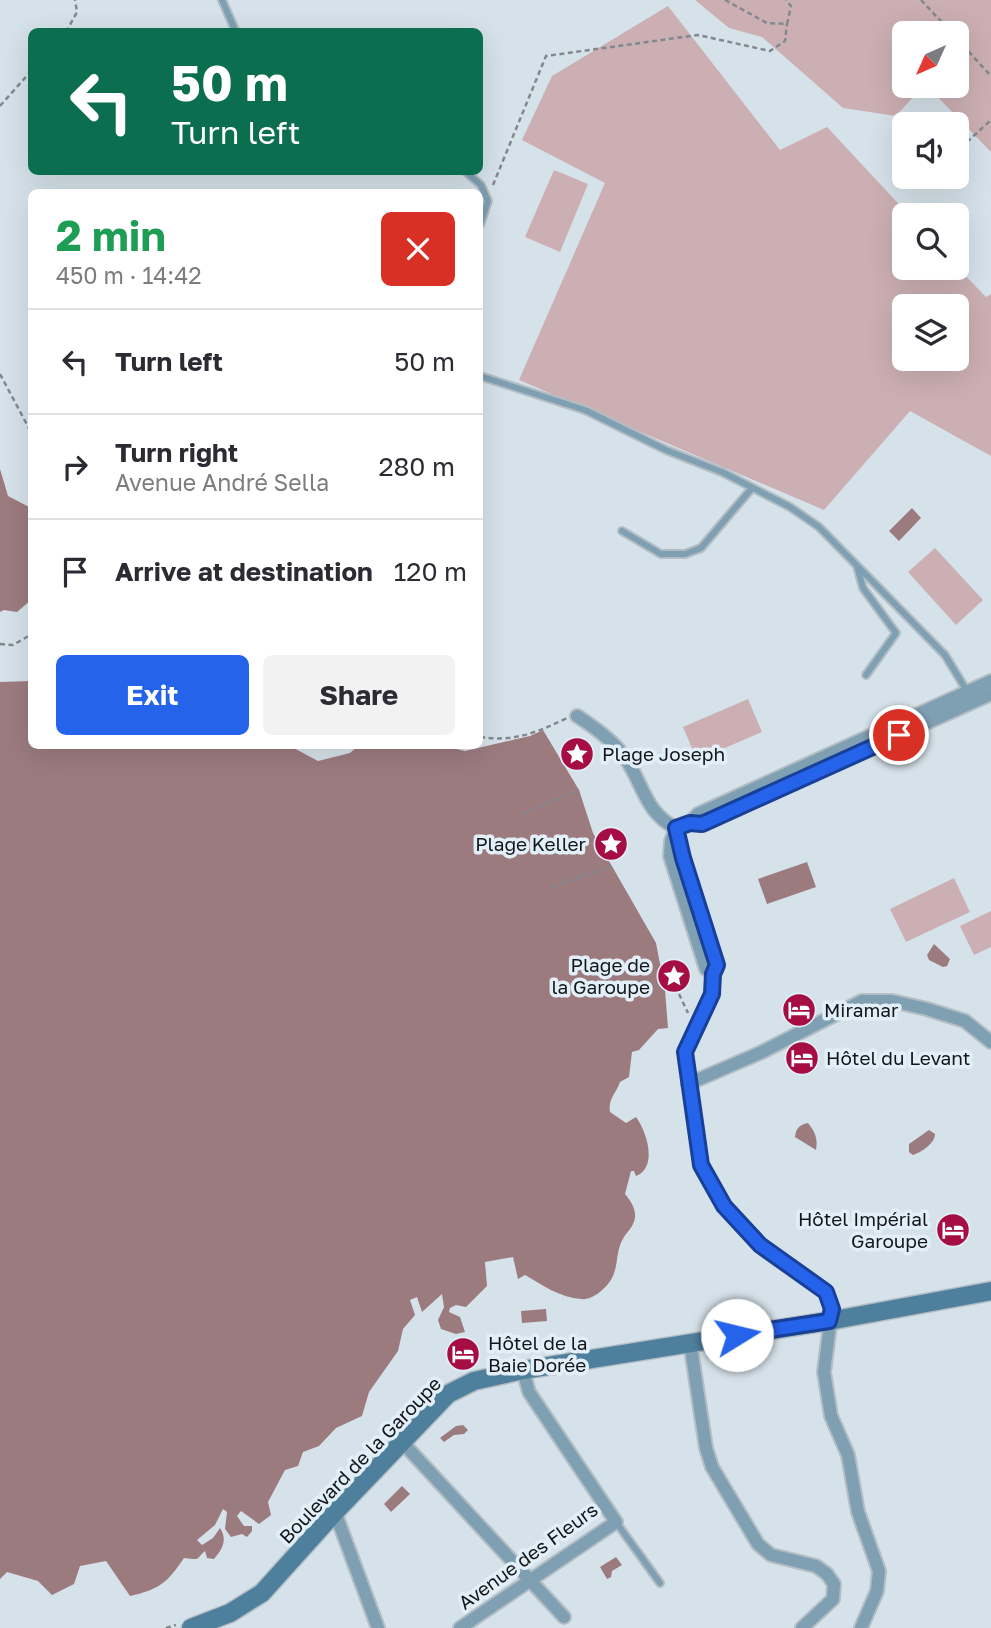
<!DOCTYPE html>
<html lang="en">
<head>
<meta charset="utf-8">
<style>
	body { margin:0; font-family:"Golos Text",sans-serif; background:#f2f2f3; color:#2b2b33; height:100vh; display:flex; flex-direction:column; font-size:26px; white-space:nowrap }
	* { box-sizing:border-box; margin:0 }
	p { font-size:23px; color:#7c7c81 }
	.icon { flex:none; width:38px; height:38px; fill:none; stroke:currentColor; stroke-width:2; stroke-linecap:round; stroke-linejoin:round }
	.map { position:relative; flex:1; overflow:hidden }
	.side { position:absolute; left:28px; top:189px; width:455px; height:560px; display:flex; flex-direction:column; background:#fff; border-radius:10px; box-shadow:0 7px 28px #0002 }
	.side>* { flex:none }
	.hud { position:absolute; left:28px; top:28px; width:455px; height:147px; border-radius:10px; box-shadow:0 7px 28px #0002; background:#0b6e4f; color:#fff; overflow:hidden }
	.needle { width:46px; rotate:225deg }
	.controls { position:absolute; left:892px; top:21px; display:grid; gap:14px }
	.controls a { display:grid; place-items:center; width:77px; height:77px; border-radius:10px; background:#fff; box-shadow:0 7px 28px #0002; font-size:35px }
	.pin { position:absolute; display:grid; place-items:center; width:60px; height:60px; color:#fff; margin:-30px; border:4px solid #fff; border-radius:50%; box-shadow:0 2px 7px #0007 }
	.me { position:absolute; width:77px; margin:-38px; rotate:81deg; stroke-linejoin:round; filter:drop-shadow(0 0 5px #0008) }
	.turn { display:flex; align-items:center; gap:24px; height:147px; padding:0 28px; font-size:32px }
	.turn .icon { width:91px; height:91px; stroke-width:2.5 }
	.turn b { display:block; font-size:49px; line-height:60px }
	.round { display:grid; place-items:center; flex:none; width:74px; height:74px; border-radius:10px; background:#f2f2f3 }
	.overview { display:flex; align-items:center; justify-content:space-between; height:119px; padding:0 28px }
	h1 { font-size:42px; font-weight:700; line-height:52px; color:#1e9e55 }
	.primary-button { display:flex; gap:14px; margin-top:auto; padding:14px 28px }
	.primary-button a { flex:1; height:80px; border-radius:10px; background:#2563eb; color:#fff; font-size:28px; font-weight:700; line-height:80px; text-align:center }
	.primary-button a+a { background:#f2f2f3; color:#2b2b33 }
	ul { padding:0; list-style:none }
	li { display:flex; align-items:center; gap:21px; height:105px; padding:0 28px; border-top:2px solid #e1e1e2 }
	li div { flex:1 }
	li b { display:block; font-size:26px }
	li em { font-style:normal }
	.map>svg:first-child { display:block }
</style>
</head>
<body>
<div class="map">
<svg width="991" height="1628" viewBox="0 0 991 1628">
	<rect width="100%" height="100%" fill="#d6e2ea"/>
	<!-- green -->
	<g fill="#ccafb3" fill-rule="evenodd">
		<path d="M695 0H991V152L927 86H957V33H905V86H923L896 116 843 108 762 37 729 28Z"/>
		<path d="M668 6 780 150 827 127 909 215H905V268L957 267 986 297 991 294V456L910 411 824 510 519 380 605 183 522 140 552 76ZM905 306H957V359H905Z"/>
		<path d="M554 170 588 184 560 252 525 237Z"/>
		<path d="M935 548 983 600 956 625 908 572Z"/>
		<path d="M748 699 762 732 697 760 683 727Z"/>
		<path d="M954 878 970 912 906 942 890 909Z"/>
		<path d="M991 911V947L974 955 960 926Z"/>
	</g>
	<!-- water -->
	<g fill="#9c7b7f">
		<path d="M0 469 8 496 31 508V600L17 612 4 610 0 612Z"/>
		<path d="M912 508 921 518 899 541 889 531Z"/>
		<path d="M31 681 32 746H290L318 761 350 753 358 746H444L465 751 530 736 543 730 579 790 593 833 656 943 665 990 668 1028 658 1029 639 1050 632 1052 629 1077 620 1082C616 1094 608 1098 610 1112L626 1123 636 1117C647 1132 658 1167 636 1176L634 1171H631L625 1194C631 1201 636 1209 635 1218 633 1227 628 1231 624 1237 612 1256 623 1273 601 1291 595 1296 588 1300 581 1299 561 1298 542 1285 525 1275L518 1279 513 1257 485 1262 487 1286 466 1307 456 1305 450 1308 449 1312 460 1317 465 1332 456 1334 441 1329 438 1320 444 1307 442 1294 422 1312 417 1297 410 1300 415 1315 403 1329 398 1351 369 1392 362 1416 336 1428 319 1446 303 1452 298 1466 285 1470 268 1502 271 1515 259 1524 241 1511 237 1516 244 1526H252V1531L247 1537 242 1534 231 1537 225 1529 227 1512 223 1509 215 1525 197 1540 202 1545 213 1538 220 1528C228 1540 222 1550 214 1559L207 1558 205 1551C195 1560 201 1560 184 1558 167 1583 160 1589 130 1596L106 1561 80 1566 74 1584 52 1595 38 1581 7 1572 0 1579V682Z"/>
		<path d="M807 862 816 887 767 904 758 879Z"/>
		<path d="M934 944 950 959 947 966 943 967 929 960 927 955Z"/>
		<path d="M808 1123C815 1132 818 1138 816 1150L795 1137C796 1128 799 1125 808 1123Z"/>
		<path d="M929 1130 935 1134C935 1143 922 1152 913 1155L909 1152V1144Z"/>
		<path d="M546 1309 547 1321 522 1323 521 1311Z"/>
		<path d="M463 1425 468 1430 464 1434 454 1435 444 1442 440 1438 456 1426Z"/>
		<path d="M402 1486 410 1494 391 1512 384 1504Z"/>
		<path d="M616 1557 622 1565 612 1571 611 1577 607 1579 600 1567Z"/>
	</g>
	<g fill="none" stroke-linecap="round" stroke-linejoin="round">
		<!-- lane casing -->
		<g stroke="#b3bdc4" stroke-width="10">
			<g id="lane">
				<path d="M222 0 236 32"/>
				<path d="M466 172 481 185 488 201 480 225"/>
				<path d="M480 376 585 410 666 450 722 472 790 507 819 527 945 655 967 691"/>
				<path d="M622 531 661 554H685L701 548 752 488"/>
				<path d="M857 566 863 588 896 633 866 675"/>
				<path d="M616 1522 660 1583"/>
			</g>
		</g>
		<!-- street casing -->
		<g stroke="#b3bdc4" stroke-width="16">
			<g id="street">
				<path d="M577 716C591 725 608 737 619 750 642 775 642 812 676 828L683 857 717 965 713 974 712 994 685 1052 701 1165 724 1206 760 1245 826 1292 832 1309 824 1372 831 1416 848 1455 858 1512 879 1571 877 1591 861 1628"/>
				<path d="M690 823 698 814 991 681"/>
				<path d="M676 828 690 823 702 824 991 694"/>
				<path d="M676 828 671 841 670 856 706 969 713 974"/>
				<path d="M688 1084 762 1052 862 1001H892L927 1009 965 1021 991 1042"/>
				<path d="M690 1342 706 1448 712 1467 758 1544 771 1555 816 1566 827 1574 834 1584 833 1599 802 1628"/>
				<path d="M403 1443 564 1617"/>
				<path d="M335 1512 378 1628"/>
				<path d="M460 1628 616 1522 529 1392 523 1370"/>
			</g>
		</g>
		<!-- secondary casing -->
		<g stroke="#b3bdc4" stroke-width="21">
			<path id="secondary" d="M191 1628 230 1613 262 1593 335 1512 448 1394 474 1381 523 1370 829 1321 991 1291"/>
		</g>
		<!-- path -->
		<g stroke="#81898f" stroke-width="2.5" stroke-dasharray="5 3.5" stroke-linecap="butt">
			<path d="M725 0 767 23 787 24 791 6 786 0"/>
			<path d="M921 0 952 33"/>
			<path d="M66 32 77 12 75 0"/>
			<path d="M957 39 991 76"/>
			<path d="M0 106 32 70"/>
			<path d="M967 142 991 120"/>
			<path d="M493 185 546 56 698 35 770 51 785 41 787 24"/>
			<path d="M0 374 32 434"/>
			<path d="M0 644 13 645 32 634"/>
			<path d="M480 737C514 742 536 733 567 718"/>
			<path d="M402 748 403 746"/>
			<path d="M523 814 579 790"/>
			<path d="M552 887 611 866"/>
			<path d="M679 994 688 1013"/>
			<path d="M166 1628 176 1625"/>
		</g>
		<!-- lane -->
		<use href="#lane" stroke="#7f9fb3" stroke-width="6"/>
		<!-- street -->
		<use href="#street" stroke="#7f9fb3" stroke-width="12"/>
		<!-- secondary -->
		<use href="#secondary" stroke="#4e7f9c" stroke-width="18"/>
	</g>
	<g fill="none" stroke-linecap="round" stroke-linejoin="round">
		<!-- route casing -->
		<g stroke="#184099" stroke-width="18">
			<path id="route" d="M737 1335 829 1321 832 1309 826 1292 760 1245 724 1206 701 1165 685 1052 712 994 713 974 717 965 683 858 676 828 690 823 702 824 899 735"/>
		</g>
		<!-- route -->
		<use href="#route" stroke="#2563eb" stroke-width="12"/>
	</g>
	<!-- icons -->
	<defs>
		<g id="sight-disc" transform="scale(1.75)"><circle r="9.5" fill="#a50d43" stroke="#e3eff8"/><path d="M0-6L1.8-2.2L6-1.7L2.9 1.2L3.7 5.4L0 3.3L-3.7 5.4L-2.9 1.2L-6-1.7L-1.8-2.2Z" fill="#fff"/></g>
		<g id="hotel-disc" transform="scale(1.75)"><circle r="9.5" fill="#a50d43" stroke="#e3eff8"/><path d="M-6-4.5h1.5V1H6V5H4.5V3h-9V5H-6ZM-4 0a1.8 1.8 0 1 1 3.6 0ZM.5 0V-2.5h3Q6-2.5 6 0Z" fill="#fff"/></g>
	</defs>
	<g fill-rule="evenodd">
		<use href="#sight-disc" x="577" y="754"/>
		<use href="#sight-disc" x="611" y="844"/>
		<use href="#sight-disc" x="674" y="976"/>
		<use href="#hotel-disc" x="799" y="1010"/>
		<use href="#hotel-disc" x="802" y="1058"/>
		<use href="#hotel-disc" x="953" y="1230"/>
		<use href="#hotel-disc" x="463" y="1354"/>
	</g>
	<g text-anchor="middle" stroke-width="7" stroke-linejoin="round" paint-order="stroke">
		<!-- poi labels -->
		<g font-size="19" fill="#121619" stroke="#e3eff8" text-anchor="start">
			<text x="602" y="761">Plage Joseph</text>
			<text x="586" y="851" text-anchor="end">Plage Keller</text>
			<text x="650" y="972" text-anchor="end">Plage de<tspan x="650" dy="22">la Garoupe</tspan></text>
			<text x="824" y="1017">Miramar</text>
			<text x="826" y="1065">Hôtel du Levant</text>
			<text x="928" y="1226" text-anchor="end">Hôtel Impérial<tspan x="928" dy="22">Garoupe</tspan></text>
			<text x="488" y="1350">Hôtel de la<tspan x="488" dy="22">Baie Dorée</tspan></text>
		</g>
		<!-- street labels -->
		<g font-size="19" fill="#121619" stroke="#e3eff8">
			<text transform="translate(360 1460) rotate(-46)" y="7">Boulevard de la Garoupe</text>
			<text transform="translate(528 1556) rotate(-36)" y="7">Avenue des Fleurs</text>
		</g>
	</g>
</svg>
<div class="controls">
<a><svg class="needle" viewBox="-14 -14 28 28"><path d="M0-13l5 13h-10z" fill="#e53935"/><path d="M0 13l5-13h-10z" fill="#7c7c81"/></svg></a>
<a><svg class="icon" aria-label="sound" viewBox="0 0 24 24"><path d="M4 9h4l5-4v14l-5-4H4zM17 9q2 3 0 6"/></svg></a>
<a><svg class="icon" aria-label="search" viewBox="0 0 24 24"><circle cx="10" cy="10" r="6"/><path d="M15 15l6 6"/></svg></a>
<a><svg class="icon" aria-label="layers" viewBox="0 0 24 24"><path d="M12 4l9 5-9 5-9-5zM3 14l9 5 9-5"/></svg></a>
</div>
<div class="pin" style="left:899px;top:735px;background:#d93025"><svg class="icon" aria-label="arrive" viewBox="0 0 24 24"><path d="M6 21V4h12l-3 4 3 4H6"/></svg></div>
<svg class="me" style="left:737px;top:1335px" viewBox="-20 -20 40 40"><circle r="19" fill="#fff"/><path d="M0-13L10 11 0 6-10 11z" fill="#2563eb"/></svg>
<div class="hud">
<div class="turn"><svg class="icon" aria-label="left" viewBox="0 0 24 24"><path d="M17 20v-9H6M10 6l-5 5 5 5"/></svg><div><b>50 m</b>Turn left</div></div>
</div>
<section class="side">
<div class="overview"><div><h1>2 min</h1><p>450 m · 14:42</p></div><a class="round" style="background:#d93025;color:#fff"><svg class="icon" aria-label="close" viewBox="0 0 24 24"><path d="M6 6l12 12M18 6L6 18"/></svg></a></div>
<ul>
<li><svg class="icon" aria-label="left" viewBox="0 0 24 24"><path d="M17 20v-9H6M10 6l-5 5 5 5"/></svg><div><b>Turn left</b></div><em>50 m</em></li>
<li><svg class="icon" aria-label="right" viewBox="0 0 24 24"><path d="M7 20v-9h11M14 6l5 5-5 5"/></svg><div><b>Turn right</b><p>Avenue André Sella</p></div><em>280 m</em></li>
<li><svg class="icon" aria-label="arrive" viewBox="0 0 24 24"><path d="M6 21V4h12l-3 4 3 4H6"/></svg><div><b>Arrive at destination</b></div><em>120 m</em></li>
</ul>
<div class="primary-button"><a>Exit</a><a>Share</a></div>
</section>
</div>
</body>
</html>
